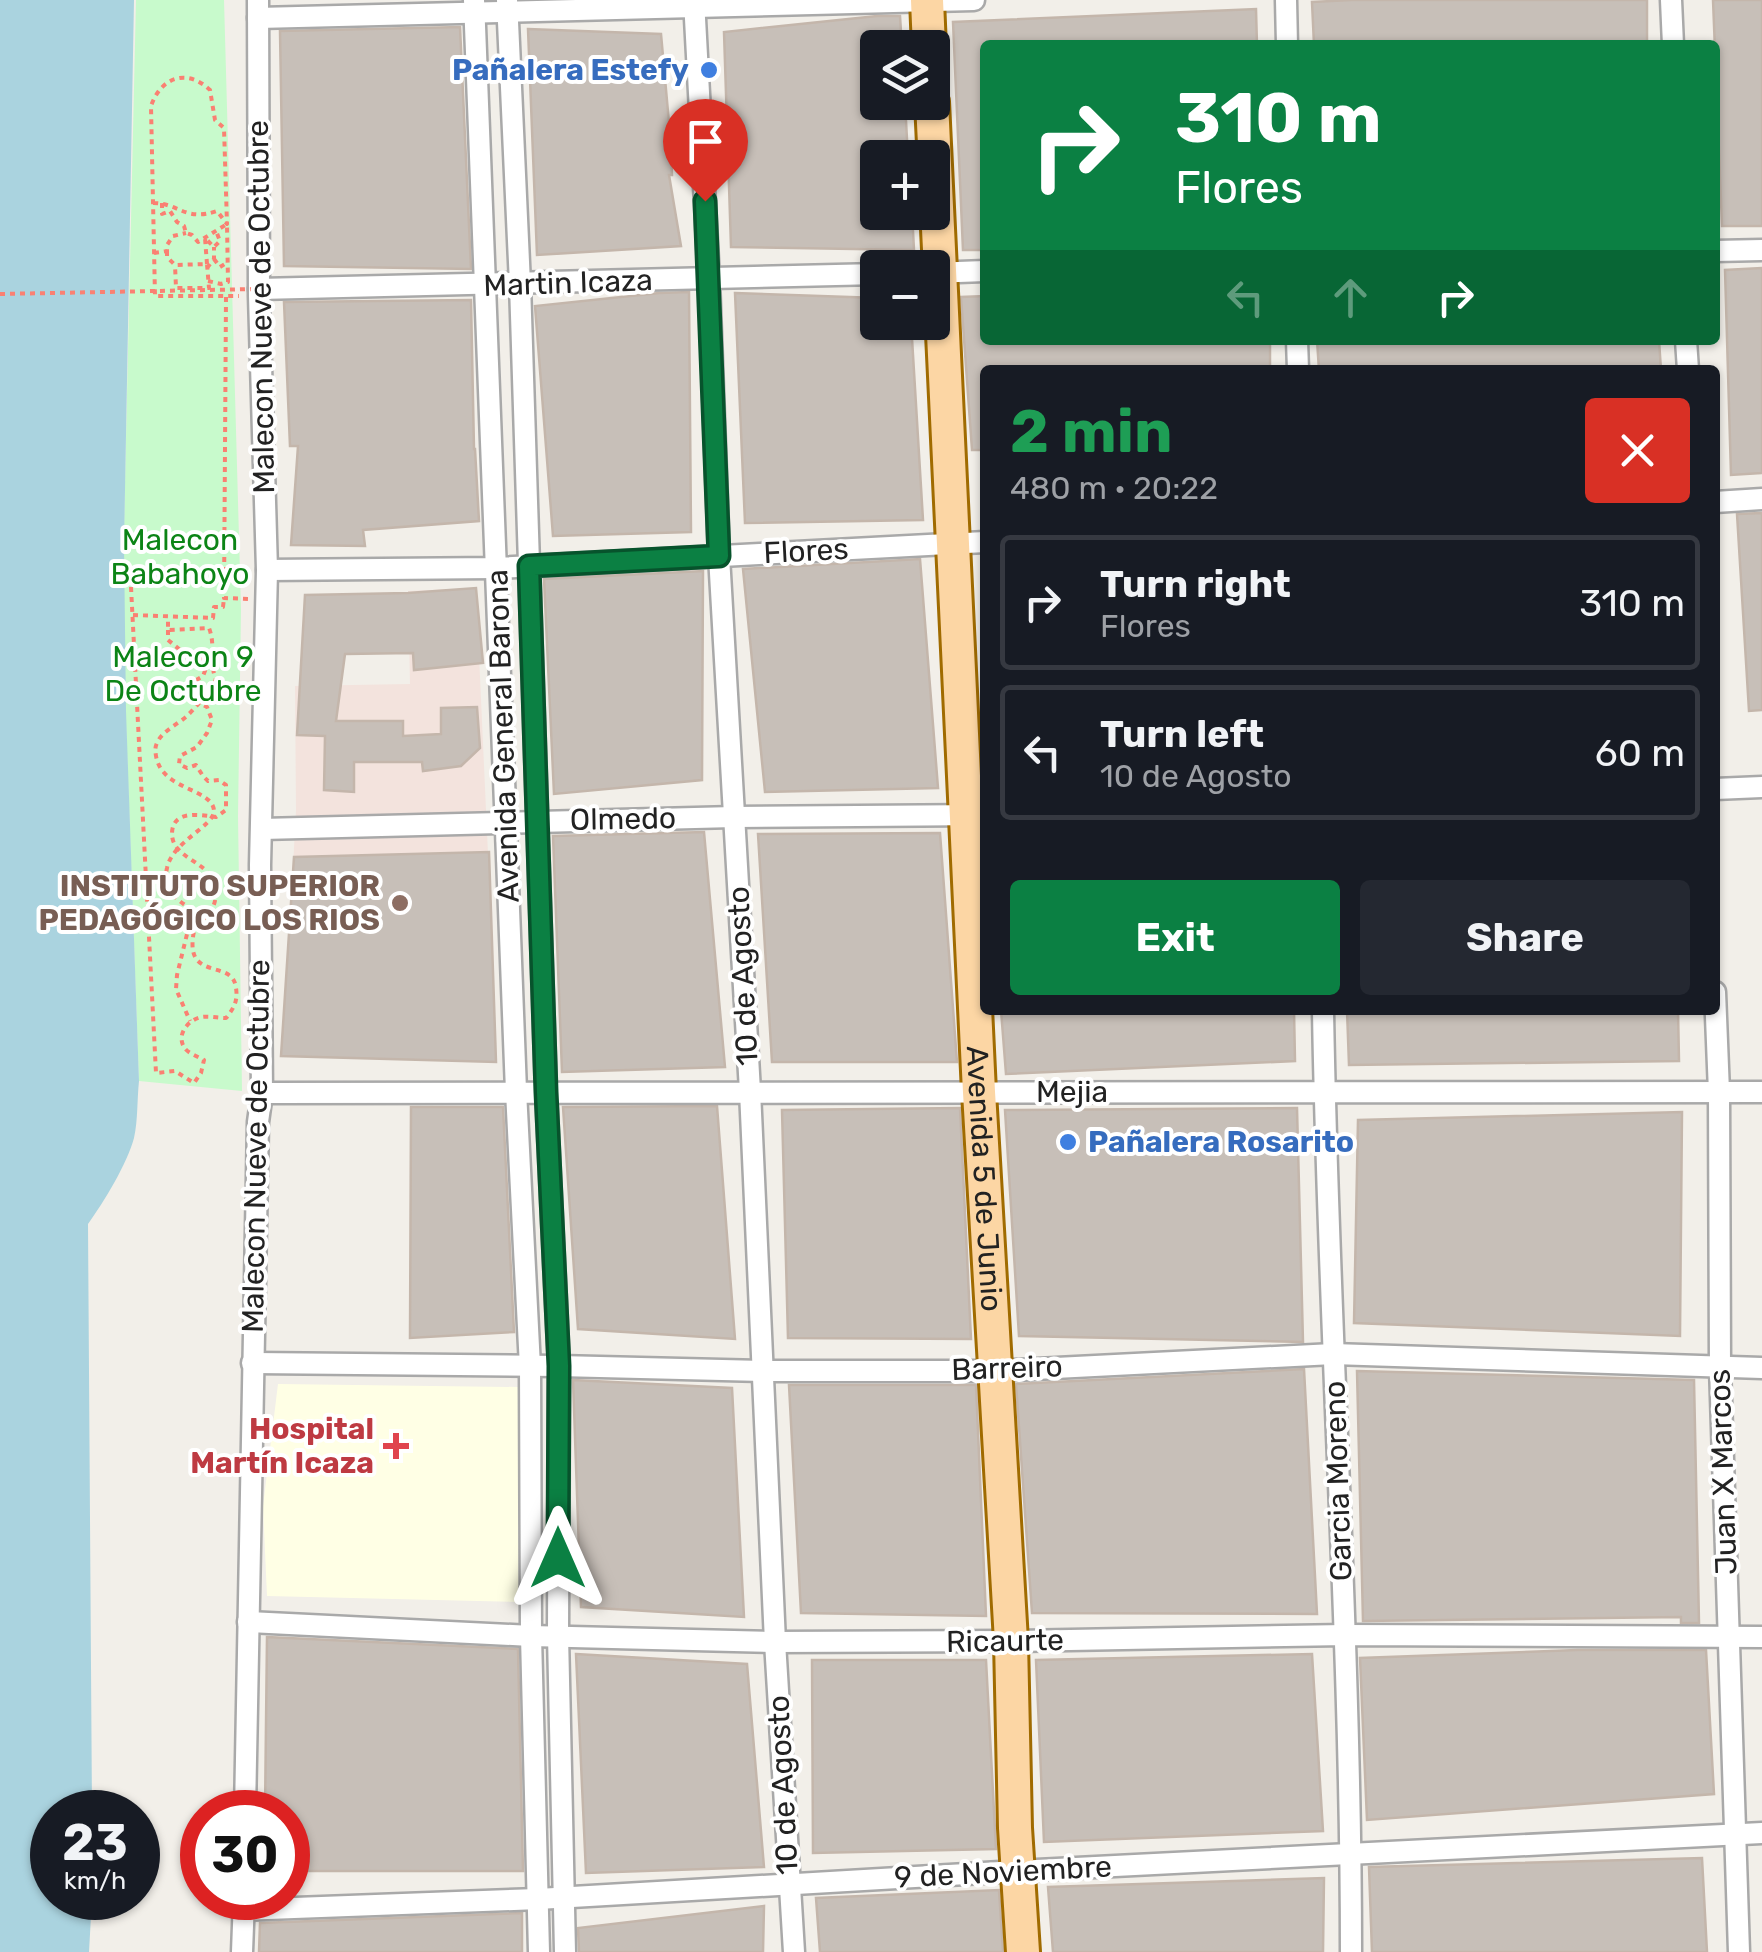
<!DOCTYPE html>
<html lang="en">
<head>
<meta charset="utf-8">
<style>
	body { margin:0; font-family:Rubik,sans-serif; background:#242831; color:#f1f3f6; height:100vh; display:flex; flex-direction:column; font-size:38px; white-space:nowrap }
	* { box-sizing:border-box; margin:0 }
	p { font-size:32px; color:#9ea1a6 }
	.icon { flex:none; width:55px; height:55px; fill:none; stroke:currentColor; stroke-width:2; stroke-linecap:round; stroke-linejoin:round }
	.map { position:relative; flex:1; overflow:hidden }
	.side { position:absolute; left:980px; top:365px; width:740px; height:650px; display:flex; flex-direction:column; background:#171b24; border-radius:10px; box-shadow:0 2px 8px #0004 }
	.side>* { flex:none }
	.banner { position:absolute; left:980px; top:40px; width:740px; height:305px; border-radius:10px; box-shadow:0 2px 8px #0004; background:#0b8043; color:#fff; overflow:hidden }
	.tools { position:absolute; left:860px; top:30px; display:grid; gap:20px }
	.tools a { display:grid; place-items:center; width:90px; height:90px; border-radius:10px; background:#171b24; box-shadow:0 2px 8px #0004; font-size:50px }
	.speed { position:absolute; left:30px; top:1790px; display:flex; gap:20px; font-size:50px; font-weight:700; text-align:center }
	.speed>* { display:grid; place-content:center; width:130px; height:130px; border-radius:50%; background:#171b24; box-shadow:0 2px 8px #0004; line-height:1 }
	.speed small { font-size:25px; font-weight:400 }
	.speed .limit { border:15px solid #d22; background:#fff; color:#111 }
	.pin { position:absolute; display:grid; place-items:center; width:85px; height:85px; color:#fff; margin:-102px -42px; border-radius:50% 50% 50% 0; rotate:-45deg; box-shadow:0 0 10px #0007 }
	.pin .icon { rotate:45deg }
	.me { position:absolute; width:110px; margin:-55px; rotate:0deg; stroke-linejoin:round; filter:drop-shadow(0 0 8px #0008) }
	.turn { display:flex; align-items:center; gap:35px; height:210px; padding:0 30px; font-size:45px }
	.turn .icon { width:130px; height:130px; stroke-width:2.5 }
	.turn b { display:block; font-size:70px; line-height:85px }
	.lanes { display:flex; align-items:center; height:95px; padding:0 30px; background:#0003; justify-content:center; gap:50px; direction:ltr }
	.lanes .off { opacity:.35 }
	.round { display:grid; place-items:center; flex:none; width:105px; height:105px; border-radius:10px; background:#242831 }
	.head { display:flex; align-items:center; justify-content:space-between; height:170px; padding:0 30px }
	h1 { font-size:60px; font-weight:700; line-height:75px; color:#1e9e55 }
	.button { display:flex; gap:20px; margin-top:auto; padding:20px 30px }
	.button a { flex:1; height:115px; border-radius:10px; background:#0b8043; color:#fff; font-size:40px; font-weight:700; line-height:115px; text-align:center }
	.button a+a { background:#242831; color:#f1f3f6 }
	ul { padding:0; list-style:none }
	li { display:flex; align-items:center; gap:30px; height:135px; margin:0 20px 15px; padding:0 10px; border:5px solid #363941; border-radius:10px }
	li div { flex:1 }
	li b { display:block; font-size:38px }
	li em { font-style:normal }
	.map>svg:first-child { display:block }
</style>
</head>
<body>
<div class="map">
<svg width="1762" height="1952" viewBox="0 0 1762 1952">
	<rect width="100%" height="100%" fill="#f2efe9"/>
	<!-- education -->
	<path fill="#ffffe5" d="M278 1384 520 1387 523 1602 267 1596 263 1506Z"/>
	<!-- military -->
	<path fill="#f3e3dd" d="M476 588 492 943 292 886 296 810 295 686 410 684 408 591Z"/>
	<!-- park -->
	<path fill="#c8facc" d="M136 0H224L241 609 238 816 242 1091 139 1081 122 615Z"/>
	<!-- water -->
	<path fill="#aad3df" d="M0 0H134L124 545 126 711 139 1081C137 1099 138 1120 134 1138 127 1164 104 1202 88 1224L92 1812H52V1898H92L89 1952H0Z"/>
	<!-- building -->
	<g fill="#c7bfb8" stroke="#c4b6ab" stroke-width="2.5">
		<path d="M1351 0H1647V45H1314L1312 2Z"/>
		<path d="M1713 0H1762V226H1722Z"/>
		<path d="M1256 9 1257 45H985V250H963L953 22Z"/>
		<path d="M877 16H900L902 48H878V102H905L908 158H878V212H912L914 250 731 247 724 32Z"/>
		<path d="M460 27 471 269 284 266 280 31Z"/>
		<path d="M528 29 661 34 670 134 672 175H669L681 246 537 255Z"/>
		<path d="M1762 268V473L1731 475 1725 270Z"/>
		<path d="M689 292 691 532 553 536 535 306 659 293Z"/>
		<path d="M735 293 878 298V322H911L923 520 745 523Z"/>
		<path d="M985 296V340H1270V370H985V450H972L961 297Z"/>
		<path d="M471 300 474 449H475L479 521 363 530 365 546 291 545 298 446H290L284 302Z"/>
		<path d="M1317 340H1659L1661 370H1319Z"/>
		<path d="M1762 513V710L1749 711 1737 514Z"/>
		<path d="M920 559 938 788 765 792 743 569Z"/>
		<path d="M703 571 702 780 554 794 544 579Z"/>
		<path d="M476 588 483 663 414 670 413 653 345 654 336 721H403V736L441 734V708L477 707 480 748 461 766 423 771 422 762H354V792L324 790 325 736 297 735 305 595 408 593Z"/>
		<path d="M704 832 725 1067 562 1072 553 836Z"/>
		<path d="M940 833 957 1062H772L758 834Z"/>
		<path d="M489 852 496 1062 281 1056 294 857Z"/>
		<path d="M1001 1010H1294L1295 1061 1006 1074Z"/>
		<path d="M1347 1010H1678L1679 1061 1349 1065Z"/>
		<path d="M717 1106 735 1339 578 1329 563 1107Z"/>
		<path d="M411 1107H503L514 1332 410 1338Z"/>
		<path d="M960 1108 971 1339 788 1338 782 1110Z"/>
		<path d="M1297 1108 1303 1342 1019 1336 1005 1110Z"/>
		<path d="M1682 1112 1680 1336 1354 1323 1358 1120Z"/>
		<path d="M1304 1369 1317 1614 1032 1613 1016 1384Z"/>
		<path d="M1357 1371 1694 1380 1699 1623H1681V1617L1363 1621Z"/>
		<path d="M573 1380 732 1388 744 1617 581 1607Z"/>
		<path d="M789 1385H976L986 1616 801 1613Z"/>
		<path d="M267 1637 518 1649 523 1871H288V1812H265Z"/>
		<path d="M1577 1650H1706L1714 1794 1367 1820 1360 1658Z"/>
		<path d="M576 1654 747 1664 764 1867 586 1873Z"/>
		<path d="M1312 1654 1323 1831 1044 1842 1036 1660Z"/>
		<path d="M812 1660H986L996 1849 813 1853Z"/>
		<path d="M1702 1858 1707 1952H1372L1369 1867Z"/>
		<path d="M1324 1878 1323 1952H1053L1048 1887Z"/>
		<path d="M999 1890 1003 1952H820L816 1898Z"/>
		<path d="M764 1906 763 1952H579L578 1928Z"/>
		<path d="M522 1913V1952H259L260 1923Z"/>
	</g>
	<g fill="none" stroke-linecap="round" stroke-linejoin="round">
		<!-- minor casing -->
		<g stroke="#a9a9a9" stroke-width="25">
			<g id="minor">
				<path d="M474 0 516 1091 530 1367 531 1636 539 1952"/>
				<path d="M507 0 520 284 546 1092 559 1366 558 1635 565 1952"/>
				<path d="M694 0 709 279 719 556 750 1091 775 1642 794 1952"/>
				<path d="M1286 0 1287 45"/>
				<path d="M1671 0 1673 45"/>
				<path d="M258 18 974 0"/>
				<path d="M1715 251 1762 250"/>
				<path d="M932 273 985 271"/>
				<path d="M259 289 878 274"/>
				<path d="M1297 340 1298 370"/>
				<path d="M1686 340 1688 370"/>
				<path d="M1715 502 1762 499"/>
				<path d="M267 570 496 568 985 542"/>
				<path d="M1715 789 1762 787"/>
				<path d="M262 829 734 817 985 815"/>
				<path d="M1715 992 1719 1092 1720 1367 1739 1952"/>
				<path d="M1323 1010C1328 1324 1351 1638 1351 1952"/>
				<path d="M262 1093 1762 1092"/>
				<path d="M252 1363 559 1366 763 1371H995L1333 1354 1762 1368"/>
				<path d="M248 1622 531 1636 775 1642 1011 1641 1345 1635 1762 1637"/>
				<path d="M245 1812 258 1122 262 1093 260 865 267 570 259 296 258 0"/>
				<path d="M243 1910 538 1899 1017 1871 1762 1833"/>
				<path d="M242 1952 244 1899"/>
			</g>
		</g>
		<!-- primary casing -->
		<g stroke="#a06b00" stroke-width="38">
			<g id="primary">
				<path d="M927 0 929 48"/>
				<path id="s1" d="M932 102 979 1092 1011 1641 1015 1828 1023 1952"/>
			</g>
		</g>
		<!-- path -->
		<g stroke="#fa8072" stroke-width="4" stroke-dasharray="5 5" stroke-linecap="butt">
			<path d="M153 203C179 203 185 222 217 211L227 224 224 128 215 120 210 90C187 68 161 77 151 106L155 296H239"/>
			<path d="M162 203V214L170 211 177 222 184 226 186 233 192 235 198 242 227 224"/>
			<path d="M167 251V257L175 265 207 264 209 288H176L175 265"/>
			<path d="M154 253 167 251V245L173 236 186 233"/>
			<path d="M214 259 220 267 228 262"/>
			<path d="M207 264 205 238 214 247 220 241 216 231"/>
			<path d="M207 268 214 259V247"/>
			<path d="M208 281 221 284 228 282 227 224"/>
			<path d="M226 297 224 598 249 599"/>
			<path d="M131 587 156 1073 175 1071 194 1083 201 1073 204 1060C199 1057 187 1053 184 1047 176 1034 189 1019 202 1017 210 1016 218 1018 226 1018 234 1008 238 1001 236 988 234 967 210 973 198 961 192 955 192 945 193 937 194 928 198 923 206 917 186 906 161 895 167 868 172 842 214 826 214 811 213 788 162 791 156 756 155 750 155 746 158 741 163 731 178 724 187 716 198 705 207 694 216 680 209 663 216 646 209 628L168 630V617"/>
			<path d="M133 615 213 618 214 607H223L224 598"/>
			<path d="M168 630V640L179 649 182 665 187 666 194 658 206 659 208 663 203 676 183 688V694L207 707 212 720 207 733 197 747 180 756 179 764 187 768 196 765 203 776 208 781 219 780 226 785V810L216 817C201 815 172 809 172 834 172 839 174 845 178 849 191 863 212 867 215 888 217 900 214 908 206 917L181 919"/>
			<path d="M149 930 166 912 176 913 188 930 177 975 176 989 190 1021"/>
		</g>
		<!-- minor -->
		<use href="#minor" stroke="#fff" stroke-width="20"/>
		<!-- primary -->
		<use href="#primary" stroke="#fcd6a4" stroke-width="32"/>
		<!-- path-bridge -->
		<path stroke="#fa8072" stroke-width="4" stroke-dasharray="5 5" stroke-linecap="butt" d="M0 294 259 289"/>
	</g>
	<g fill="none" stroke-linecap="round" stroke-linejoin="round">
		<!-- route casing -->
		<g stroke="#07532c" stroke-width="25">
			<path id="route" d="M558 1558 559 1366 546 1092 529 566 719 556 705 201"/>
		</g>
		<!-- route -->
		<use href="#route" stroke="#0b8043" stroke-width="18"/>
	</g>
	<!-- markers -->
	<g fill="#3f7fe0" stroke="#fff" stroke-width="4">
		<circle cx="709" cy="70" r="10"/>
		<circle cx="1068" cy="1142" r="10"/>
	</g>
	<circle fill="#8d6e63" stroke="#fff" stroke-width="4" cx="400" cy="903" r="10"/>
	<path fill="#e0444e" stroke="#fff" stroke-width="4" d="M391 1431h10v10h10v10h-10v10h-10v-10h-10v-10h10z"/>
	<g text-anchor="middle" stroke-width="8" stroke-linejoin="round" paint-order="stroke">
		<!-- shop labels -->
		<g font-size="30" font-weight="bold" fill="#366cbe" stroke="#fff" text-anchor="end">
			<text x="689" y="80">Pañalera Estefy</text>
			<text x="1088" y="1152" text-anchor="start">Pañalera Rosarito</text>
		</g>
		<!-- street labels -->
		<g font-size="30" fill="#222" stroke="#fff">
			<text transform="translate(568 283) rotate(-2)" y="10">Martin Icaza</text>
			<text transform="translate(261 307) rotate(-91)" y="10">Malecon Nueve de Octubre</text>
			<text transform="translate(806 551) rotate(-3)" y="10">Flores</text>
			<text transform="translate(503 736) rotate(-92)" y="10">Avenida General Barona</text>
			<text transform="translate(623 819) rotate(-1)" y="10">Olmedo</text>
			<text transform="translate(743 976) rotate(-93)" y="10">10 de Agosto</text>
			<text x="1072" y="1102">Mejia</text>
			<text transform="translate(256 1146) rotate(-89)" y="10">Malecon Nueve de Octubre</text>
			<text dy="10" stroke="none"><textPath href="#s1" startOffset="1078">Avenida 5 de Junio</textPath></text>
			<text transform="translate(1007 1368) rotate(-2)" y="10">Barreiro</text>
			<text transform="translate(1723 1472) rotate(-92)" y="10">Juan X Marcos</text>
			<text transform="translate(1338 1481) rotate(-92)" y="10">Garcia Moreno</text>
			<text transform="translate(1005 1641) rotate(-1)" y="10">Ricaurte</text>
			<text transform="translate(783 1785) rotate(-93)" y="10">10 de Agosto</text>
			<text transform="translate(1003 1872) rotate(-3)" y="10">9 de Noviembre</text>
		</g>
		<!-- park labels -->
		<g font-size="30" fill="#0c8416" stroke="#fff">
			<text x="180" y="550">Malecon<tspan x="180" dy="34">Babahoyo</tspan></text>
			<text x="183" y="667">Malecon 9<tspan x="183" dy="34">De Octubre</tspan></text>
		</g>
		<!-- education labels -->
		<g font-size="30" font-weight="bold" fill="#785e54" stroke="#fff" text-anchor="end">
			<text x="380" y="896">INSTITUTO SUPERIOR<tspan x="380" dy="34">PEDAGÓGICO LOS RIOS</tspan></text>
		</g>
		<!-- health labels -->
		<g font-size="30" font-weight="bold" fill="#be3a42" stroke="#fff" text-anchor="end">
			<text x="374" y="1439">Hospital<tspan x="374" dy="34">Martín Icaza</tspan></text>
		</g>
	</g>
</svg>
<div class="tools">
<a><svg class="icon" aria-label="layers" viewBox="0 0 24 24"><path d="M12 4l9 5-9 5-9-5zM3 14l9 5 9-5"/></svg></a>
<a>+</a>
<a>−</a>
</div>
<div class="speed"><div>23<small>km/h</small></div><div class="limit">30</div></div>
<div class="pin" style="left:705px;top:201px;background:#d93025"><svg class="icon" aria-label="arrive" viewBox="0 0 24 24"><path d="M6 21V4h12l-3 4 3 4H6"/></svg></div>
<svg class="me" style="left:558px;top:1558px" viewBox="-20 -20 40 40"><path d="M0-17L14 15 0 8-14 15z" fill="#0b8043" stroke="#fff" stroke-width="4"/></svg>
<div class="banner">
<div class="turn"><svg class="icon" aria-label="right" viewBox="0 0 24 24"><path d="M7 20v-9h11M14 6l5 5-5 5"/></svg><div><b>310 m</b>Flores</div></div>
<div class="lanes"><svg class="icon off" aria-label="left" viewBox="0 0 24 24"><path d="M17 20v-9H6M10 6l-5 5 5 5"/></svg><svg class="icon off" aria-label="ahead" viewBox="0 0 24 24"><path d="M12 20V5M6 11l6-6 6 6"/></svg><svg class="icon" aria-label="right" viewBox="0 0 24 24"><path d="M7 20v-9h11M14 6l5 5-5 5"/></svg></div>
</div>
<section class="side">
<div class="head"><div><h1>2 min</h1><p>480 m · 20:22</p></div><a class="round" style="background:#d93025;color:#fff"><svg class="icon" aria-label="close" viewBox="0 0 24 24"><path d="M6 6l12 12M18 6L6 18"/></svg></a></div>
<ul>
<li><svg class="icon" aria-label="right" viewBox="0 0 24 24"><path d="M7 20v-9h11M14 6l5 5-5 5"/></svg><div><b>Turn right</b><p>Flores</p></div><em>310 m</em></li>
<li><svg class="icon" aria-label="left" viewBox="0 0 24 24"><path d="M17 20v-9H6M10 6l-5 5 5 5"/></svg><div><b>Turn left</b><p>10 de Agosto</p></div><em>60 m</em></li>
</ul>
<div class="button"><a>Exit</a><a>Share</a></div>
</section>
</div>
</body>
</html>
